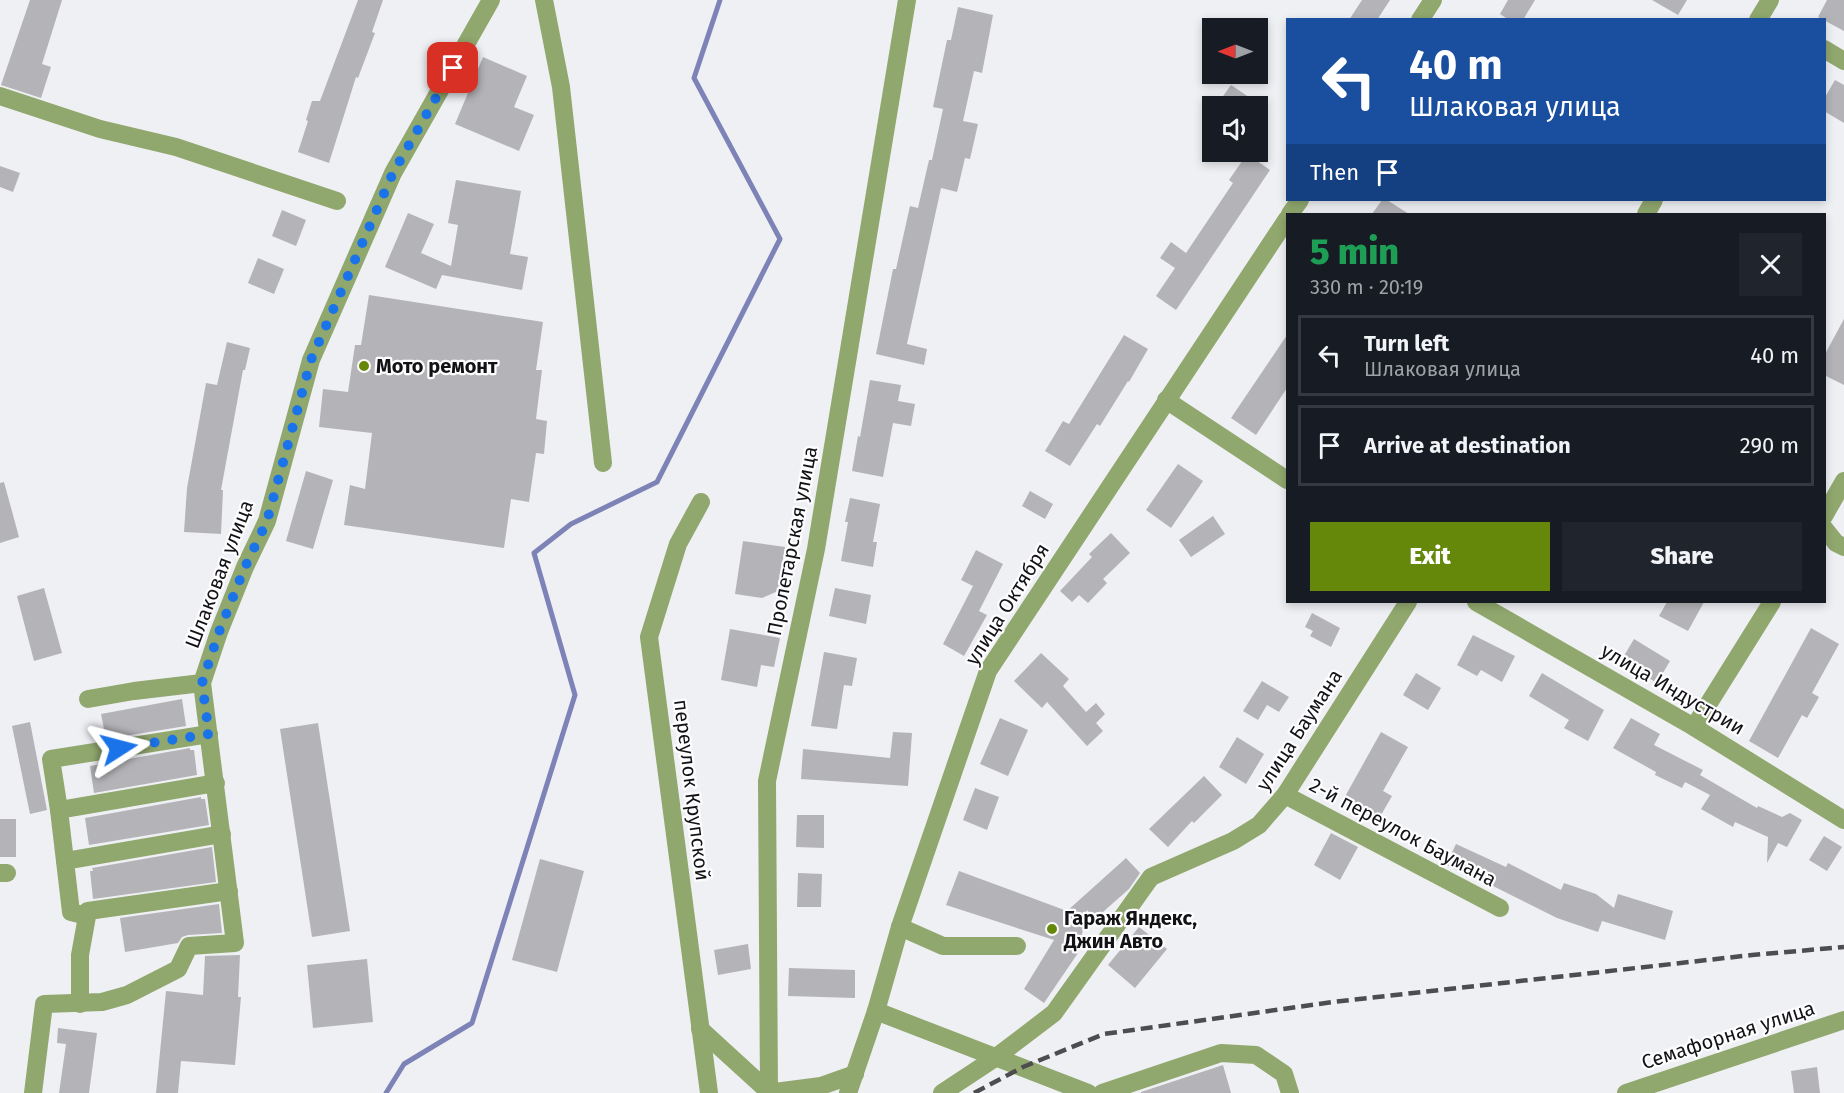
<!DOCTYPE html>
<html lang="en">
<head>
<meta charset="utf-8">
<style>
	body { margin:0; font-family:"Fira Sans",sans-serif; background:#20242c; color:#f1f3f6; height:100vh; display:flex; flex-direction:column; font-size:22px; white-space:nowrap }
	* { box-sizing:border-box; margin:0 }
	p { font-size:20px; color:#9ea1a6 }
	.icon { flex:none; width:33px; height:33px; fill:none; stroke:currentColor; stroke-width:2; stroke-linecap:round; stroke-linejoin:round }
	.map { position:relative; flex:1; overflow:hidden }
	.panel { position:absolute; left:1286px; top:213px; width:540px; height:390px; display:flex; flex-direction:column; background:#171b24; border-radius:0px; box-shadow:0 3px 9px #0003 }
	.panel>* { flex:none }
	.hud { position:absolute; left:1286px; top:18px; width:540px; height:183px; border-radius:0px; box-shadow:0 3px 9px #0003; background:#1a4fa0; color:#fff; overflow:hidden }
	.needle { width:39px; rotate:270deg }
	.buttons { position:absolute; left:1202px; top:18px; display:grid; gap:12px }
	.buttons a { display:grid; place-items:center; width:66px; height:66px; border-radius:0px; background:#171b24; box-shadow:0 3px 9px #0003; font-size:30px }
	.pin { position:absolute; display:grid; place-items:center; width:51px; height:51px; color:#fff; margin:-26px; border-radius:12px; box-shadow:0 3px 9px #0006 }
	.me { position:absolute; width:66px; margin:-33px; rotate:81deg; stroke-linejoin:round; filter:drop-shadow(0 0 4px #0008) }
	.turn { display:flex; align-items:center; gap:21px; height:126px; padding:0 24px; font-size:27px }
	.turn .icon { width:78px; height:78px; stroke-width:2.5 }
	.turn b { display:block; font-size:42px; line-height:51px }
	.then { display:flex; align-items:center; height:57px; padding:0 24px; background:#0003; gap:12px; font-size:22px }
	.round { display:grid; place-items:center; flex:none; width:63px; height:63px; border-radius:0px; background:#20242c }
	.summary { display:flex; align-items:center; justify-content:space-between; height:102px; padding:0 24px }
	h1 { font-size:36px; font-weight:800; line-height:45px; color:#1e9e55 }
	.primary-button { display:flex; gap:12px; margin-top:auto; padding:12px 24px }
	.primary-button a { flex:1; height:69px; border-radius:0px; background:#65880b; color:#fff; font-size:24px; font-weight:800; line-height:69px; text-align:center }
	.primary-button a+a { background:#20242c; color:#f1f3f6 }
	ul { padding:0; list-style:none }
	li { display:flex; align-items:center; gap:18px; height:81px; margin:0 12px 9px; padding:0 12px; border:3px solid #363941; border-radius:0px }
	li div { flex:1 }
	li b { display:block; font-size:22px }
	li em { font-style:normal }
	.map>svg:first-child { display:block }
</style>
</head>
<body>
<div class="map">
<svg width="1844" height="1093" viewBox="0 0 1844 1093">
	<rect width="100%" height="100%" fill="#eff0f4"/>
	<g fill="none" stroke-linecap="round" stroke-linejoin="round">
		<!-- stream -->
		<path stroke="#7e83b7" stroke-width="5" d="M386 1093 404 1064 472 1023 575 695 534 553 571 524 657 482 780 239 694 78 720 0"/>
	</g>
	<!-- building -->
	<g fill="#b4b4b8">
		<path d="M30 0H62L42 64 51 67 41 98 1 85Z"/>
		<path d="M358 0H383L372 32 375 33 358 78 356 77 329 163 298 152 308 121 306 120 312 101H320Z"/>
		<path d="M1362 0H1390L1377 20H1349Z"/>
		<path d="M1508 0H1535L1523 20H1509L1500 14Z"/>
		<path d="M1652 0H1687L1678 15Z"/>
		<path d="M1827 0H1844V31L1818 17Z"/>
		<path d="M958 7 993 15 982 73 974 71 963 121 978 124 970 159 965 158 957 192 941 188 907 344 927 349 924 365 876 354 893 269H896L910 206 918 208 929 160H932L943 109 933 107 947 40H951Z"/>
		<path d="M483 57 527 76 514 107 534 115 519 151 455 124Z"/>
		<path d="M1835 80 1844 85V123L1824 111V99Z"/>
		<path d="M1231 85 1262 106H1216Z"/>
		<path d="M1247 154 1270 170 1176 310 1156 296 1175 268 1160 258 1171 242 1186 253 1233 183 1229 180Z"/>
		<path d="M0 166 20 173 13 192 0 187Z"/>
		<path d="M456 180 521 191 510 254 528 257 522 290 442 275 436 289 385 267 408 213 434 224 421 253 451 266 458 225 448 223Z"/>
		<path d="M1382 200H1387L1409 214H1372Z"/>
		<path d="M282 210 306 220 296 246 272 236Z"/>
		<path d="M258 258 284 269 274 294 248 283Z"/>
		<path d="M369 295 543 322 536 370H542L536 419 547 421 544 454 536 453 529 502 511 499 504 548 344 525 350 485 365 489 372 433 319 427 323 389 348 392 355 345H361Z"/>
		<path d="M1844 319V385L1824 375V356Z"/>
		<path d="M1124 335 1148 349 1129 382 1128 381 1100 426 1097 424 1070 466 1045 451 1063 421 1069 424Z"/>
		<path d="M1287 335V388L1256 435 1231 418Z"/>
		<path d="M227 342 250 348 245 370H243L221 490H223L221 534 184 532 187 488 206 383 217 385Z"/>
		<path d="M870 380 901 385 898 401 915 404 911 426 893 423 883 477 852 471 858 436 860 437Z"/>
		<path d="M1178 464 1203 481 1171 528 1146 510Z"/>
		<path d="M306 471 333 480 313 549 286 541Z"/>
		<path d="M4 482 19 537 0 543V483Z"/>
		<path d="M1030 491 1053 504 1045 519 1022 506Z"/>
		<path d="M850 498 880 504 873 542H877L873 567 841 561 848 522H845Z"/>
		<path d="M1213 516 1225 534 1191 557 1179 540Z"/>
		<path d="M1111 533 1130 553 1103 579 1107 583 1088 603 1079 595 1072 602 1060 591 1092 557 1089 554Z"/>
		<path d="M743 541 785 547 778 591 762 598 735 594Z"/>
		<path d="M976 550 1003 564 979 611 987 615 964 656 943 644 973 586 961 580Z"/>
		<path d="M44 588 62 653 34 661 17 596Z"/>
		<path d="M835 588 871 595 866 624 829 616Z"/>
		<path d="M1667 602H1704L1688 631 1659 616Z"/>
		<path d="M1312 613 1340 628 1331 647 1310 636 1313 631 1305 627Z"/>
		<path d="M1811 628 1839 644 1812 693 1819 697 1807 718 1802 715 1778 758 1749 741Z"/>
		<path d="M730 629 780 638 774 667 761 665 757 687 721 680Z"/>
		<path d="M1473 635 1515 656 1502 682 1481 670 1477 676 1457 665Z"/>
		<path d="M1634 639 1670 661 1657 683 1621 661Z"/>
		<path d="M824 652 857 658 852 686 844 685 837 729 811 726Z"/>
		<path d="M1041 653 1069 679 1063 686 1086 712 1096 703 1105 714 1096 723 1103 731 1087 746 1047 702 1042 708 1014 681Z"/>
		<path d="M1416 673 1441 688 1428 710 1403 695Z"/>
		<path d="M1542 673 1604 710 1588 741 1564 728 1569 720 1529 696Z"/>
		<path d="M1262 681 1289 697 1279 712 1267 705 1258 720 1243 711Z"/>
		<path d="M182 699 186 726 106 739 101 714Z"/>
		<path d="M1000 718 1028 730 1008 776 980 764Z"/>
		<path d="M1631 718 1660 734 1654 745 1703 770 1700 775 1757 808 1758 806 1782 817 1790 813 1802 820 1787 847 1778 843 1767 863 1768 837 1735 822 1733 827 1701 809 1710 795 1685 782 1682 788 1655 775 1656 772 1613 748Z"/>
		<path d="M30 722 47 810 30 814 12 726Z"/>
		<path d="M318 723 350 931 312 937 280 729Z"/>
		<path d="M893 732 912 733 908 786 801 779 803 749 890 758Z"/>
		<path d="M1381 732 1408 747 1383 791 1392 796 1377 822 1342 802Z"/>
		<path d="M1237 737 1264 754 1246 784 1219 767Z"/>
		<path d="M190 748V750H194L197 775 94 793 90 766Z"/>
		<path d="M1204 776 1222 795 1194 823 1192 821 1168 847 1149 829Z"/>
		<path d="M975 788 999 797 987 830 963 820Z"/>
		<path d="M201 797V799H205L209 825 89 845 85 818Z"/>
		<path d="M797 815H824V848L796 847Z"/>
		<rect x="0" y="819" width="16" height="38"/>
		<path d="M1331 833 1358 847 1340 880 1314 865Z"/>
		<path d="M1824 836 1842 847 1827 871 1809 860Z"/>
		<path d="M1456 844 1506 867 1508 863 1561 890 1564 883 1596 894 1614 908 1618 894 1673 911 1665 940 1602 921 1598 932 1557 918 1479 879 1478 880 1446 865Z"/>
		<path d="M212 847 216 882 93 899 90 871H93L92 868Z"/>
		<path d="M1126 858 1140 873 1129 889 1095 919 1087 910 1078 953 1044 1003 1024 989 1054 940 946 905 959 871 1067 911Z"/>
		<path d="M540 859 584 871 557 972 512 960Z"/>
		<path d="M798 873 822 874 821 907H797Z"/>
		<path d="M219 904 222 933 188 935 182 937 178 943 125 952 120 918Z"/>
		<path d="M1139 927 1167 949 1135 988 1108 965Z"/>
		<path d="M748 944 751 969 718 975 714 950Z"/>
		<path d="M240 955 238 997H241L235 1065 181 1061 178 1093H156L166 991 203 995 205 956Z"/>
		<path d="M367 959 373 1022 313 1028 307 965Z"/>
		<path d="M789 968 855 970V998L788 996Z"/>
		<path d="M58 1028 97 1033 89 1093H59L66 1044 57 1043Z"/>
		<path d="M1223 1065 1231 1093H1141V1092Z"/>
		<path d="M1817 1067 1820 1093H1794L1791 1071Z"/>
	</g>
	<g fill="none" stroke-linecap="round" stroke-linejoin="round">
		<!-- minor -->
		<g stroke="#90a76d" stroke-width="18">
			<path d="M544 0 561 87 603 463"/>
			<path d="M1420 20 1433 0"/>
			<path d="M1758 20 1770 0"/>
			<path d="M1824 49 1844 61"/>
			<path d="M0 96 100 129 176 147 337 201"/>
			<path d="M1290 214 1300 200"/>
			<path d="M1646 214 1654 200"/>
			<path d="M1166 400 1287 480"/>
			<path d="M701 502 678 544 649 637 709 1093"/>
			<path d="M1824 516 1844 481"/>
			<path d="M1824 528 1836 543 1844 547"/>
			<path d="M1476 602 1694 727 1844 820"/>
			<path d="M88 699 134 691 202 683"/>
			<path d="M1694 727 1772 602"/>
			<path d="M1285 795 1500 908"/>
			<path d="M59 810 51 759 209 734"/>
			<path d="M65 861 59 810 216 783"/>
			<path d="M0 873H7"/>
			<path d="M87 916 71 912 65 861 222 834"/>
			<path d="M900 927 943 946H1017"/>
			<path d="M80 1004V955L88 911 229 891"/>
			<path d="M876 1011 1088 1093"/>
			<path d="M700 1029 768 1091"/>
			<path d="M33 1093 44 1004 102 1002 127 995 178 969 189 946 235 943 202 683 219 632 245 567 267 521 311 360 393 173 491 0"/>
			<path d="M767 1093 821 1086 855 1074"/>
			<path d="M769 1093 767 781 816 549 907 0"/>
			<path d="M848 1093 876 1011 900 927 988 671 1287 219"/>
			<path d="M942 1093 995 1058 1054 1013 1151 877 1233 841 1259 825 1285 795 1408 602"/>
			<path d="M1102 1093 1221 1053 1256 1055 1284 1074 1290 1093"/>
			<path d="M1626 1093 1844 1020"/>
		</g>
		<!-- rail -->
		<path stroke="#4d4d50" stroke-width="4.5" stroke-dasharray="12 6" stroke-linecap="butt" d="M974 1093 1023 1067 1104 1034 1333 1002 1752 955 1844 947"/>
	</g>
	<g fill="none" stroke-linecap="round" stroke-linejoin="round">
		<!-- route -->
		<path stroke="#1a73e8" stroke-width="10" stroke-dasharray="0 18" d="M119 748 209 734 202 683 219 632 245 567 267 521 311 360 393 173 453 68"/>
	</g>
	<!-- markers -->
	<g fill="#65880b" stroke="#fdfdff" stroke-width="2">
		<circle cx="364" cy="366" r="6"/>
		<circle cx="1052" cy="929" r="6"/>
	</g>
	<g text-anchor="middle" stroke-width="4.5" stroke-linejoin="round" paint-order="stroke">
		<!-- poi labels -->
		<g font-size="20" font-weight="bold" fill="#121214" stroke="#fdfdff" text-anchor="start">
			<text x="376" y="373">Мото ремонт</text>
			<text x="1064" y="925">Гараж Яндекс,<tspan x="1064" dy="23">Джин Авто</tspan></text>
		</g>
		<!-- street labels -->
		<g font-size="20" fill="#121214" stroke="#fdfdff">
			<text transform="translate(792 541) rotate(-79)" y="7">Пролетарская улица</text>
			<text transform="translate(219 574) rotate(-69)" y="7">Шлаковая улица</text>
			<text transform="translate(1007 604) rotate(-58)" y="7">улица Октября</text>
			<text transform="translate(1673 689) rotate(30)" y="7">улица Индустрии</text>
			<text transform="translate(1299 730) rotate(-57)" y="7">улица Баумана</text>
			<text transform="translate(692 790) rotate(83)" y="7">переулок Крупской</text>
			<text transform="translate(1403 832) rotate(28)" y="7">2-й переулок Баумана</text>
			<text transform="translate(1728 1035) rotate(-18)" y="7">Семафорная улица</text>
		</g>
	</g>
</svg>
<div class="buttons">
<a><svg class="needle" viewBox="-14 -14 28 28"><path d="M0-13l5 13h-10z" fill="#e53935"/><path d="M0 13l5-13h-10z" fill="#9ea1a6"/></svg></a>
<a><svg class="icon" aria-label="sound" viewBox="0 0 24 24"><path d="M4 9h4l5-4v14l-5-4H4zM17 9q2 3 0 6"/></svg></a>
</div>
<div class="pin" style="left:453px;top:68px;background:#d93025"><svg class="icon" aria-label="arrive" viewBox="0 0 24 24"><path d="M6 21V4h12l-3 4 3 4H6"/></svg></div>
<svg class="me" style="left:119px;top:748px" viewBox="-20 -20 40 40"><path d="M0-17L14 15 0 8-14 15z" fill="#1a73e8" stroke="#fff" stroke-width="4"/></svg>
<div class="hud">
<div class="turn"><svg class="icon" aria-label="left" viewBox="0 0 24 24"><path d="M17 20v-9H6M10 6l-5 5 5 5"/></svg><div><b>40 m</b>Шлаковая улица</div></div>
<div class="then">Then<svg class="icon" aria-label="arrive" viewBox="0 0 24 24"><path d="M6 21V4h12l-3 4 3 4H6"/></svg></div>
</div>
<section class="panel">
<div class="summary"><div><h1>5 min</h1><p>330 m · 20:19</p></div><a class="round"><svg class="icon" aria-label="close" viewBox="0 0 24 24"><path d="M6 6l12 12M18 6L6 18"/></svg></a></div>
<ul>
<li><svg class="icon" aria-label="left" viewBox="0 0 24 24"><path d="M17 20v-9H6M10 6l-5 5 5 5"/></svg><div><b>Turn left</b><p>Шлаковая улица</p></div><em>40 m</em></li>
<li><svg class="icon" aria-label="arrive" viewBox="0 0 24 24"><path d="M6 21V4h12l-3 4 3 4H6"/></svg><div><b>Arrive at destination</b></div><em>290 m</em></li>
</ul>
<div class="primary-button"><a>Exit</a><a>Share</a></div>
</section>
</div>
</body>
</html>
